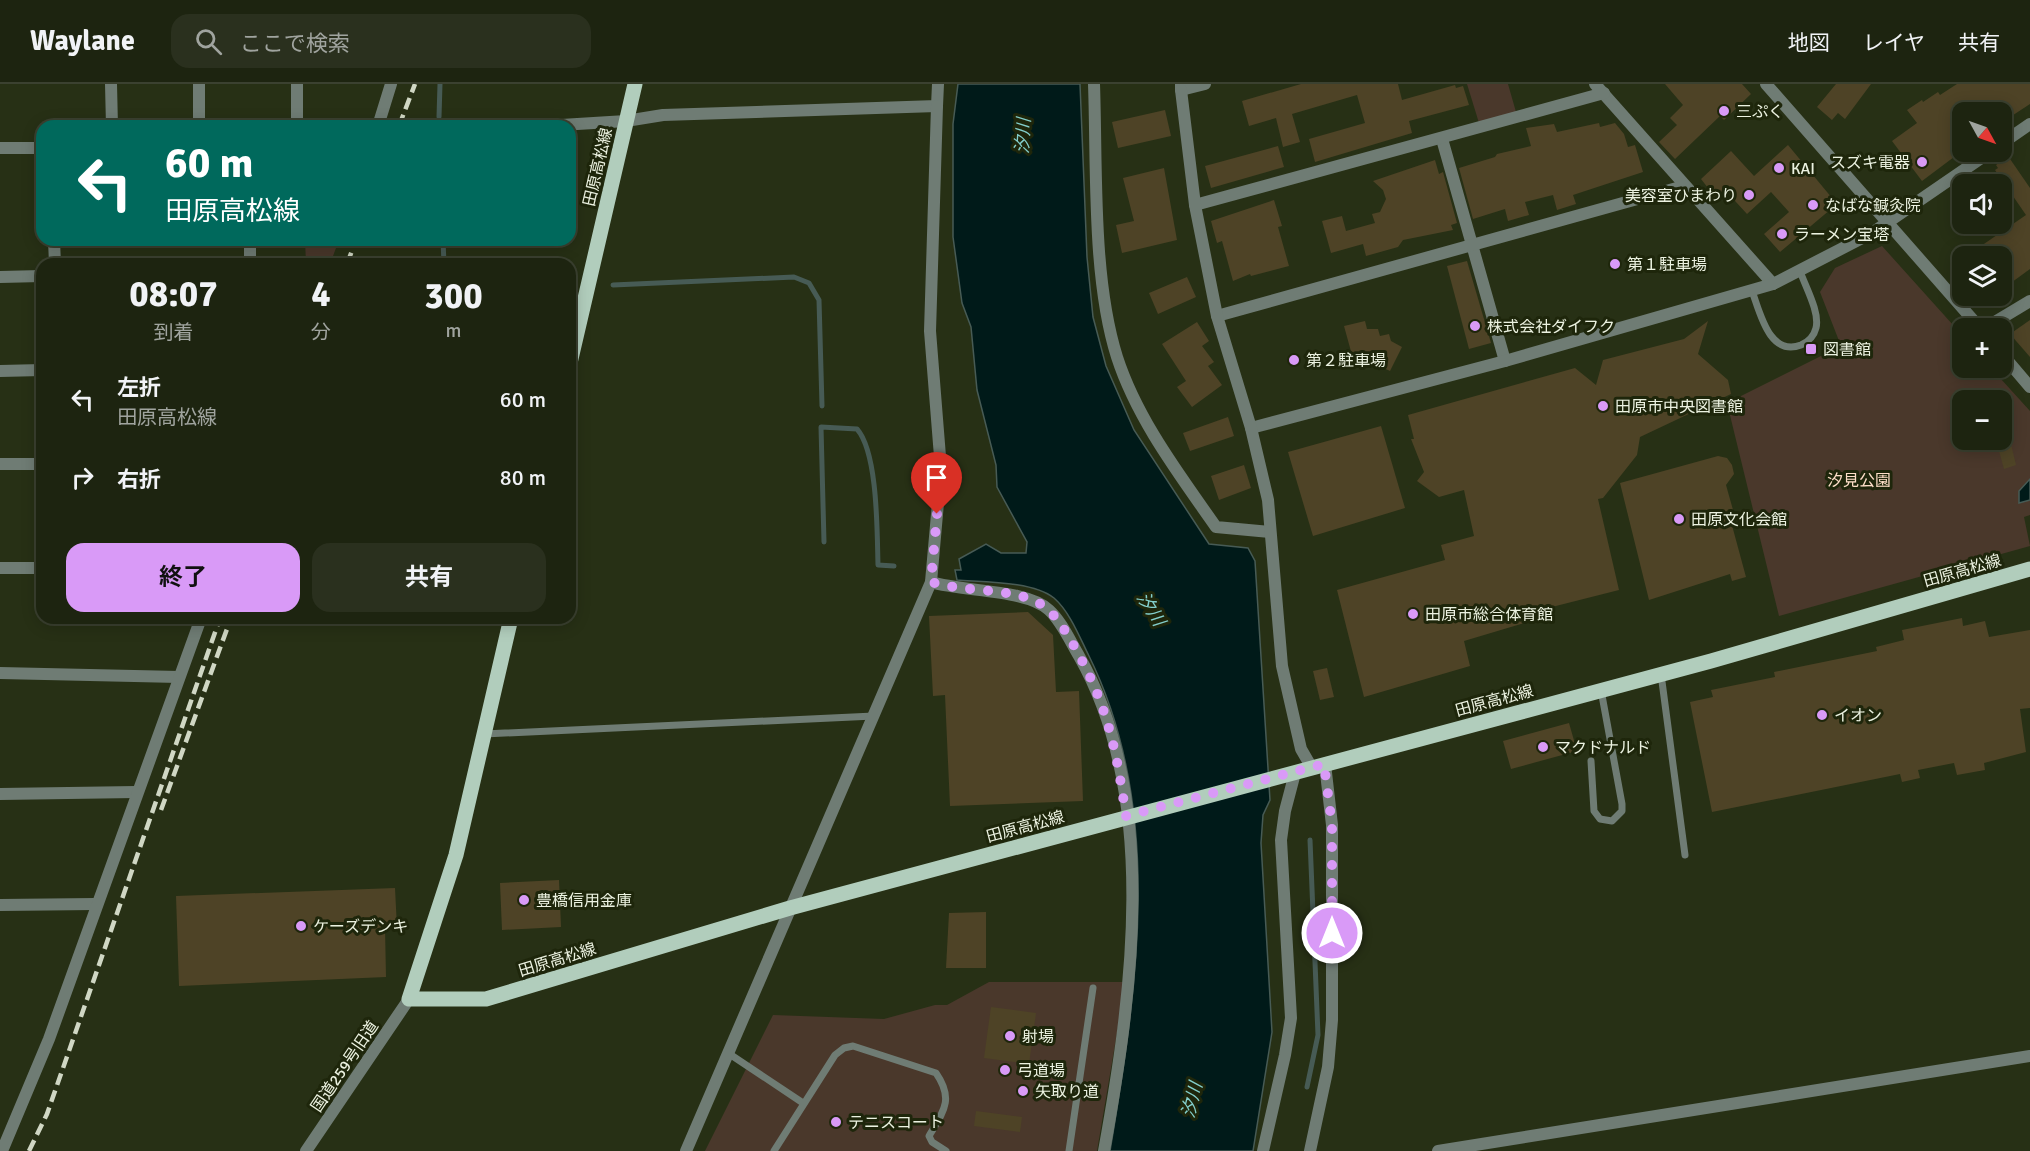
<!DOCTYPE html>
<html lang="ja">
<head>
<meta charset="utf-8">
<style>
	body { margin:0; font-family:Signika,"Noto Sans JP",sans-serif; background:#2a301e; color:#f1f3f6; height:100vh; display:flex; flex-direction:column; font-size:22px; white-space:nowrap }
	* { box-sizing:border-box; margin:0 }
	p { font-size:20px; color:#a0a49f }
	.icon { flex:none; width:33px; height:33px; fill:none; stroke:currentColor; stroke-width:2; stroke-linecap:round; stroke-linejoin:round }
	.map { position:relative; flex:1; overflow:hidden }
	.panel { position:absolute; left:36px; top:174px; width:540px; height:366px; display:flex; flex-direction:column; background:#1d2410; border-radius:18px; box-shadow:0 3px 15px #0003,0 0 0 2px #3b4130 }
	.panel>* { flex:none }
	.top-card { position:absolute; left:36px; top:36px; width:540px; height:126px; border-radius:18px; box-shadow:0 3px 15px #0003,0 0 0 2px #3b4130; background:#00695c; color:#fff; overflow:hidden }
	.needle { width:39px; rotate:130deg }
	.buttons { position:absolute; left:1952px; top:18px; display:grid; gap:12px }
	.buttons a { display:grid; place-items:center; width:60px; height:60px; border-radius:12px; background:#1d2410; box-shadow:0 3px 15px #0003,0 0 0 2px #3b4130; font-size:30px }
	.pin { position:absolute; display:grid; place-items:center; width:51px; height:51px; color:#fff; margin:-62px -26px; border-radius:50% 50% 50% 0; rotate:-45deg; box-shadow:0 0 6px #0007 }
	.pin .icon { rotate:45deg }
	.me { position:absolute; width:66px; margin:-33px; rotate:0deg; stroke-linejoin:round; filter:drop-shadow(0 0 4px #0008) }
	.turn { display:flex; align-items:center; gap:21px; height:126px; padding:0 30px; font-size:27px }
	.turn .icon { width:78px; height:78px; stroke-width:2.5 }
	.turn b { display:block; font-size:42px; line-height:51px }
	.eta { display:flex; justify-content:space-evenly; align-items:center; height:102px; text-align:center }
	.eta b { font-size:36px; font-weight:700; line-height:42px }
	.primary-button { display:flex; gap:12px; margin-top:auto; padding:12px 30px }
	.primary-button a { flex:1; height:69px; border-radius:18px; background:#d99af7; color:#111; font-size:24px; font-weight:700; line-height:69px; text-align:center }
	.primary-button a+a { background:#2a301e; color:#f1f3f6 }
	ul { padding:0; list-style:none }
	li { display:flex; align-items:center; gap:18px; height:78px; padding:0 30px }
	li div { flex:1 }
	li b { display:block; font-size:22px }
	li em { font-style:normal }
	header { display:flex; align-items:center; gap:36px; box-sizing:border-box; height:84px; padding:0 30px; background:#1d2410; border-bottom:2px solid #3b4130 }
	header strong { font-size:28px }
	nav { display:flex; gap:33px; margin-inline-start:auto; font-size:21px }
	.search { width:420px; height:54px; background:#2a301e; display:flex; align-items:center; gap:15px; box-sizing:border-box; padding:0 21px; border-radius:18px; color:#a0a49f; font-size:22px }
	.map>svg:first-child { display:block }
</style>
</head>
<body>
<header>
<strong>Waylane</strong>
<div class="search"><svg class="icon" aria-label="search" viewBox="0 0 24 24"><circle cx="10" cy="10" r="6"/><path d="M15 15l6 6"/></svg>ここで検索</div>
<nav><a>地図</a><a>レイヤ</a><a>共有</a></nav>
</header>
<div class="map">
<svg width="2030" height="1067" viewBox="0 0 2030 1067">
	<rect width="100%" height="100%" fill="#273015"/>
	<!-- green -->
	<g fill="#4a382b" fill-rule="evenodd">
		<path d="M1467 0H1508L1516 28 1479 39Z"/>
		<path d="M305 156H339L330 180H306Z"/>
		<path d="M1882 162 1962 251V284H1991L2030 327V431L2024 433 2030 462 1779 532 1727 319 1841 262 1820 208 1835 184ZM1962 316H2001V356H1962Z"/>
		<path d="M989 898H1123L1120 931 1097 1067H705L773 931 884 935 935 921H947Z"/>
	</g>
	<!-- water -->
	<g fill="#001a19" stroke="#475b55" stroke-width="1.5">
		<path d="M958 0H1080L1087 173 1093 233 1106 282 1134 346 1209 460 1248 464 1255 477 1270 716 1263 731 1261 759 1272 948 1253 1067H1110C1137 905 1165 726 1089 572 1080 554 1070 528 1054 514 1033 497 983 498 957 496L955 486H961L959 475 986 460 1001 469H1026L1027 458 997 403 996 381 977 306 971 243 962 219 953 153V40Z"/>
		<path d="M2030 395V416L2019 419V407Z"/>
	</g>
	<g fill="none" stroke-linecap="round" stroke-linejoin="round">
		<!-- stream -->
		<g stroke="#475b55" stroke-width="5">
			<path d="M439 33 440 0"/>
			<path d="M443 156 444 180"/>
			<path d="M613 201 794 193 809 199 819 216 822 322"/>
			<path d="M824 458 821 343 857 345C878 369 877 448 878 481L894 482"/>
			<path d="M1307 1003 1318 951 1310 756"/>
		</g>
	</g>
	<!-- building -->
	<g fill="#4e4326">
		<path d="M1301 0H1398L1402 16 1455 1 1456 4 1463 2 1469 21 1409 37 1412 49 1315 78 1309 55 1365 39 1357 11 1292 30 1300 58 1283 63 1276 34 1249 42 1242 17Z"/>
		<path d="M1665 0H1742L1751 10 1724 36 1720 32 1675 75 1659 58 1677 41 1670 34 1683 21Z"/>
		<path d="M1836 0H1871L1845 35 1838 29 1832 36 1817 23Z"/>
		<path d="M1957 0H2030V20L2001 39V28H1962V67L1922 97 1892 57 1917 39 1907 26 1922 16 1923 18 1938 8 1940 11Z"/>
		<path d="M1165 26 1171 52 1118 64 1112 38Z"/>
		<path d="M1599 39 1600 43 1615 39 1624 50 1628 63 1635 61 1643 88 1573 111 1576 120 1557 126 1553 111 1525 118 1529 131 1508 137 1505 125 1473 135 1459 84 1495 73 1497 70 1531 62 1526 44 1554 40 1557 48Z"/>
		<path d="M1788 61 1837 120 1780 168 1764 150 1789 128 1771 108 1747 130 1725 106 1712 119 1703 109 1708 104 1701 95 1731 67 1754 92Z"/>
		<path d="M1278 62 1284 83 1211 104 1205 82Z"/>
		<path d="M2008 72 2030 104V185L2008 201 2001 191V172H1988L1981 162 2026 131 1995 86 1998 84 1996 81Z"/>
		<path d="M1435 76 1439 90 1443 88 1457 139 1451 141 1453 146 1403 156 1398 163 1366 172 1363 160 1331 169 1322 137 1342 132 1346 147 1375 139 1372 130 1380 128 1386 115 1383 106 1373 97Z"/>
		<path d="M1164 84 1177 156 1122 169 1116 141 1134 137 1123 94Z"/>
		<path d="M1274 116 1282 142 1278 143 1289 182 1251 192 1250 190 1233 197 1222 157 1217 159 1211 137Z"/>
		<path d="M1467 177 1491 259 1469 265 1447 182Z"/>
		<path d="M1187 193 1196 213 1158 230 1149 209Z"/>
		<path d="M2030 236V273L2010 250Z"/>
		<path d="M1365 237 1367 245H1378L1380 252 1389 250 1391 257 1402 263 1390 287 1369 277 1355 282 1344 242Z"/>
		<path d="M1708 237 1698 270 1728 296 1731 310 1640 353 1637 371 1603 414 1598 415 1619 506 1544 525V533L1464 557 1470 582 1364 613 1337 506 1445 476 1441 461 1474 452 1464 406 1439 413 1417 397 1424 388 1411 355H1414L1408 331 1575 284 1596 301 1603 276 1684 255Z"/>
		<path d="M1197 238 1209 257 1202 262 1214 278 1208 282 1222 301 1192 323 1177 303 1186 297 1162 260Z"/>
		<path d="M1228 333 1234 352 1190 367 1183 349Z"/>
		<path d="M1381 342 1405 424 1313 452 1288 368Z"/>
		<path d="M1996 356H2010L2016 381 2004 385Z"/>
		<path d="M1718 372 1727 374 1732 381 1734 390 1726 401 1735 433 1730 434 1746 493 1732 497 1730 490 1649 516 1620 399Z"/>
		<path d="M1244 381 1251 404 1219 416 1211 392Z"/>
		<path d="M1028 528 1053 551 1056 608 1079 607 1083 717 950 722 945 611 933 612 929 532Z"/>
		<path d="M1962 534 1963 542 1985 537 1989 553 2030 546V624L2020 625 2026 668 1984 679 1985 686 1957 691 1954 679 1918 686 1920 694 1902 698 1900 690 1712 728 1690 618 1713 613 1711 606 1775 593 1774 588 1877 567 1876 563 1904 556 1902 546Z"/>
		<path d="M1327 584 1334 613 1320 616 1313 587Z"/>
		<path d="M1569 639 1577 667 1511 685 1503 657Z"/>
		<path d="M559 796 561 843 502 846 500 799Z"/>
		<path d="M395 804 397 844H385L386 893 179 902 176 812Z"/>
		<path d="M986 828V884H946L949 829Z"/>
		<path d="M991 923 1036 929 1029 980 984 974Z"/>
		<path d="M976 1027 1022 1033 1020 1048 974 1042Z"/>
	</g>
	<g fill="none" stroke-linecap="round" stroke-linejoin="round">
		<!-- service -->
		<g stroke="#6f7c74" stroke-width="7">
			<path d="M1752 207C1760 228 1769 273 1801 261 1808 258 1814 252 1816 244 1820 228 1805 202 1800 187"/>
			<path d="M1661 590 1685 771"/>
			<path d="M484 650 874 632"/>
			<path d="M1591 677 1594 727 1600 735 1612 737 1622 727V720L1601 606"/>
			<path d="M728 969 803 1019"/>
			<path d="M774 1067 835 971 844 964 853 962 936 989C954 1015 944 1027 929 1052L932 1058 946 1067"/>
			<path d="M1069 1067 1093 904"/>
		</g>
		<!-- minor -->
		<g stroke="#6f7c74" stroke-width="12">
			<path d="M111 0 112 42"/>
			<path d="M297 0V42"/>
			<path d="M1094 0C1097 84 1092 194 1117 273 1137 335 1179 390 1216 443L1270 448"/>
			<path d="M1181 0V6L1205 0"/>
			<path d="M1595 0 1773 200"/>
			<path d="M626 37 663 31 937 22 938 0"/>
			<path d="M199 42V0"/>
			<path d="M378 42 391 0"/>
			<path d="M1442 55 1505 277"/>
			<path d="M2001 60 2030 40"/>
			<path d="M1195 121 1604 9"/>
			<path d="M54 156 55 180"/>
			<path d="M250 156V180"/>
			<path d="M0 193 42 192"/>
			<path d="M1217 232 1684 102"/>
			<path d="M0 287 42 286"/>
			<path d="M1251 344 1505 277 1773 200 1872 149 1990 68"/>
			<path d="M0 380H42"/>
			<path d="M0 484H42"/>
			<path d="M931 498C963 508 1027 505 1049 526 1062 538 1070 557 1079 572 1160 714 1132 913 1104 1067"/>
			<path d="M0 589 179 593"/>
			<path d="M0 710 136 708"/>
			<path d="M0 821 95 820"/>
			<path d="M2 1067 49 955 201 534"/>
			<path d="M1263 1067 1285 971 1291 934 1281 756 1285 727 1295 689"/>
			<path d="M1310 1067 1328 983 1332 936V741L1325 680"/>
			<path d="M1438 1067 2030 972"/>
		</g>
		<!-- tertiary -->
		<g stroke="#6f7c74" stroke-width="12">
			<path d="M1766 0 1980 244"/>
			<path d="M1181 6 1195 121 1217 232 1251 344 1268 416 1282 582 1301 665 1312 684"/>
			<path d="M545 42 626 37"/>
			<path d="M0 64H42"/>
			<path d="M1985 244 2030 217"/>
			<path d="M2001 269 2030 303"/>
			<path d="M306 1067 409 915"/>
			<path d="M686 1067 931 498 941 385 930 247 937 22"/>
		</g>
		<!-- primary -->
		<g stroke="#b1cdbc" stroke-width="15">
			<path d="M570 279 635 0"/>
			<path d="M511 534 456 771 409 915H486L790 824 1711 577 2030 485"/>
		</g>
		<!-- rail -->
		<g stroke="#d0d7c4" stroke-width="4.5" stroke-dasharray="12 6" stroke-linecap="butt">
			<path d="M399 42 415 0"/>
			<path d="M347 180 356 156"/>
			<path d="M161 726 231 534"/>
			<path d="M29 1067 47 1030 220 534"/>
		</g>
	</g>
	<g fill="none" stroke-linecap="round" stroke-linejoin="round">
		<!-- route -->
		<path stroke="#d99af7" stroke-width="10" stroke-dasharray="0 18" d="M937 430 931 498C964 508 1006 504 1035 517 1054 526 1064 545 1074 562 1108 622 1116 665 1126 732L1324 680 1332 741V849"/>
	</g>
	<!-- markers -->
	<g fill="#d99af7" stroke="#1e260b" stroke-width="2">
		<circle cx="1724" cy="27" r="6"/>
		<circle cx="1922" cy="78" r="6"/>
		<circle cx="1779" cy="84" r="6"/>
		<circle cx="1749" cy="111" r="6"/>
		<circle cx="1813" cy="121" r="6"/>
		<circle cx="1782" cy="150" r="6"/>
		<circle cx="1615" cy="180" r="6"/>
		<circle cx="1475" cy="242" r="6"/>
		<rect x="1805" y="259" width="12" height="12" rx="3"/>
		<circle cx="1294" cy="276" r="6"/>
		<circle cx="1603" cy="322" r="6"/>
		<circle cx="1679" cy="435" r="6"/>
		<circle cx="1413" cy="530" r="6"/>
		<circle cx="1822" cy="631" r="6"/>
		<circle cx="1543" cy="663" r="6"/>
		<circle cx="524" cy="816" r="6"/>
		<circle cx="301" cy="842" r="6"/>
		<circle cx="1010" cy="952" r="6"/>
		<circle cx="1005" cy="986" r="6"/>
		<circle cx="1023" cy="1007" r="6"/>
		<circle cx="836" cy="1038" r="6"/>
	</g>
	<g text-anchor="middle" stroke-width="6" stroke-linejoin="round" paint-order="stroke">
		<!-- poi labels -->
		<g font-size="16" fill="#ecf2e1" stroke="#1e260b" text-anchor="start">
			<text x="1736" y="33">三ぷく</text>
			<text x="1910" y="84" text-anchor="end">スズキ電器</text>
			<text x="1791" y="90">KAI</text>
			<text x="1737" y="117" text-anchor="end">美容室ひまわり</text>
			<text x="1825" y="127">なばな鍼灸院</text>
			<text x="1794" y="156">ラーメン宝塔</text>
			<text x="1627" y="186">第１駐車場</text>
			<text x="1487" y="248">株式会社ダイフク</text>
			<text x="1823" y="271">図書館</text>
			<text x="1306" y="282">第２駐車場</text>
			<text x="1615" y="328">田原市中央図書館</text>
			<text x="1691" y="441">田原文化会館</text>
			<text x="1425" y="536">田原市総合体育館</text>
			<text x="1834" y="637">イオン</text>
			<text x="1555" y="669">マクドナルド</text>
			<text x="536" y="822">豊橋信用金庫</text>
			<text x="313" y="848">ケーズデンキ</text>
			<text x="1022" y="958">射場</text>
			<text x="1017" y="992">弓道場</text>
			<text x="1035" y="1013">矢取り道</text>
			<text x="848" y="1044">テニスコート</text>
		</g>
		<!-- street labels -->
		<g font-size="16" fill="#ecf2e1" stroke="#1e260b">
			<text transform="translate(597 83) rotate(-77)" y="6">田原高松線</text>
			<text transform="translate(1962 486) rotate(-16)" y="6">田原高松線</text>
			<text transform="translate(1494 616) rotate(-15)" y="6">田原高松線</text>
			<text transform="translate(1025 742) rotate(-15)" y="6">田原高松線</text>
			<text transform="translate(557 875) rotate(-17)" y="6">田原高松線</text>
			<text transform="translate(344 982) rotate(-56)" y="6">国道259号旧道</text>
		</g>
		<!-- park labels -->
		<g font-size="16" fill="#fddec8" stroke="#1e260b">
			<text x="1859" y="402">汐見公園</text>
		</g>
		<!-- water labels -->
		<g font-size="18" font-style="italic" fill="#83cfcc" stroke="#1e260b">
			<text transform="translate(1023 52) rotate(-87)" y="6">汐川</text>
			<text transform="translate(1151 525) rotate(58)" y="6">汐川</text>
			<text transform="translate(1192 1016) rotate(-76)" y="6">汐川</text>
		</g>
	</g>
</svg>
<div class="buttons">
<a><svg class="needle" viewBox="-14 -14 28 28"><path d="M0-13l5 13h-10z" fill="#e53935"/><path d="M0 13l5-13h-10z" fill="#a0a49f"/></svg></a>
<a><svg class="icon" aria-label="sound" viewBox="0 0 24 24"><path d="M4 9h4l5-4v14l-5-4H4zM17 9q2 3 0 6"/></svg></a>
<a><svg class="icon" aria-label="layers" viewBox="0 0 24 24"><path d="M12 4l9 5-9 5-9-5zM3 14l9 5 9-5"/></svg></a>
<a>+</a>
<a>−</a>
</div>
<div class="pin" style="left:937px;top:430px;background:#d93025"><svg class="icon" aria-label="arrive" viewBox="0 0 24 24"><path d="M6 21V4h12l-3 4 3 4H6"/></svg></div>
<svg class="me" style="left:1332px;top:849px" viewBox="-20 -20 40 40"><circle r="17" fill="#d99af7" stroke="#fff" stroke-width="3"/><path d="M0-11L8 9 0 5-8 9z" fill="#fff"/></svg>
<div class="top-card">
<div class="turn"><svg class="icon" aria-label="left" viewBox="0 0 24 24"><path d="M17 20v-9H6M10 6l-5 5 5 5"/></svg><div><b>60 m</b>田原高松線</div></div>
</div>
<section class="panel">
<div class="eta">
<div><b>08:07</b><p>到着</p></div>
<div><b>4</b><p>分</p></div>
<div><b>300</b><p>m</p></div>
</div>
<ul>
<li><svg class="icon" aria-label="left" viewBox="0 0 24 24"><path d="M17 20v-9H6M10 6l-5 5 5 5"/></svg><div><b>左折</b><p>田原高松線</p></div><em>60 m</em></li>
<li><svg class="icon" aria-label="right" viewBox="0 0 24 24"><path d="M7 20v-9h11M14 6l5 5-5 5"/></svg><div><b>右折</b></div><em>80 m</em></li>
</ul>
<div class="primary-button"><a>終了</a><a>共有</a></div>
</section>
</div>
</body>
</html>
